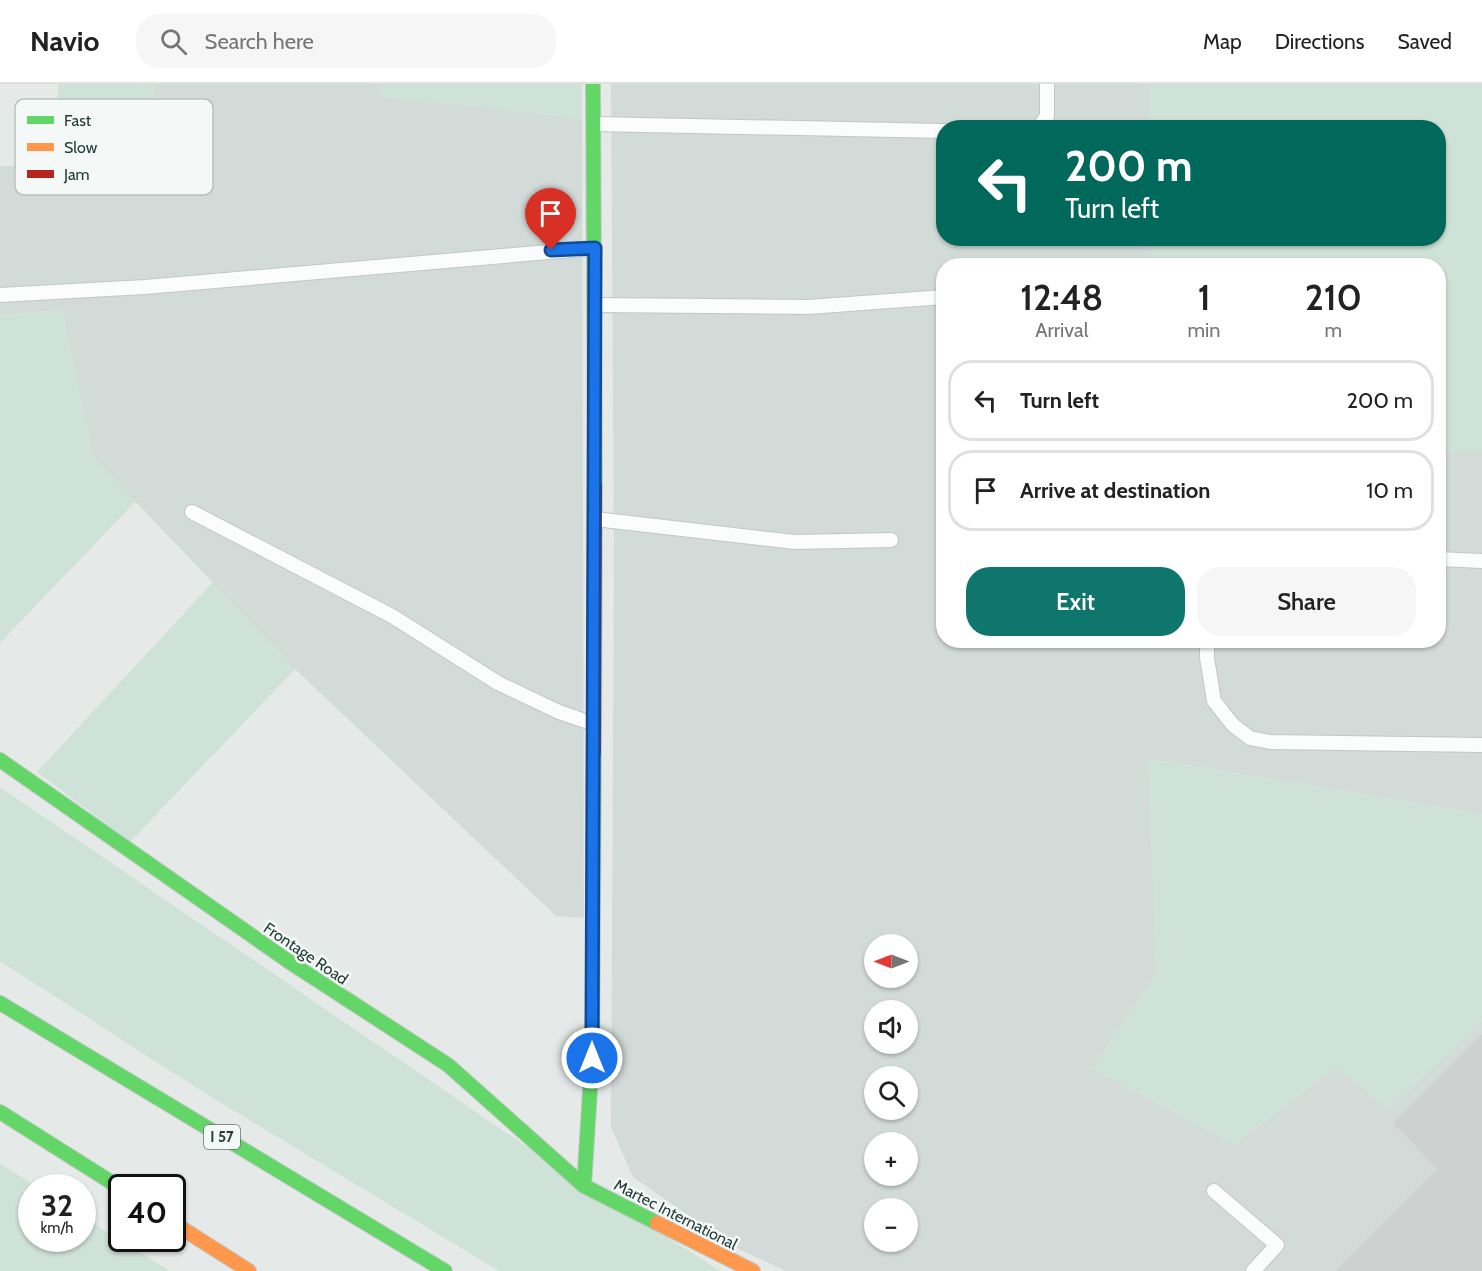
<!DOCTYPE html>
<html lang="en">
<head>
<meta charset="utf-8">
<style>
	body { margin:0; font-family:Cabin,sans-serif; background:#f6f6f6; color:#222; height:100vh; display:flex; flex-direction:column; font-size:22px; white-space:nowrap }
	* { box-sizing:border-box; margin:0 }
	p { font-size:20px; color:#767676 }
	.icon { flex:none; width:33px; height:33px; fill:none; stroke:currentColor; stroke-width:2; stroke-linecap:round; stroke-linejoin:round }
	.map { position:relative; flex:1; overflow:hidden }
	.panel { position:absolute; left:936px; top:174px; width:510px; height:390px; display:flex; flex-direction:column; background:#fff; border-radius:24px; box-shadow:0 2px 4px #0004 }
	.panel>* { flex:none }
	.banner { position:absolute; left:936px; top:36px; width:510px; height:126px; border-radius:24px; box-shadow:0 2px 4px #0004; background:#00695c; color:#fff; overflow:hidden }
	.needle { width:39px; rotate:270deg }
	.fabs { position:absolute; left:864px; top:850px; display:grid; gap:12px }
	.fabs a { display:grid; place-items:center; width:54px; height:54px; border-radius:50%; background:#fff; box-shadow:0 2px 4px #0004; font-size:30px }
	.speed { position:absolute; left:18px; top:1090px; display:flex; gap:12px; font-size:30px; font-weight:700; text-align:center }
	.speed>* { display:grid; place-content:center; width:78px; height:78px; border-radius:50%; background:#fff; box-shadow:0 2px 4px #0004; line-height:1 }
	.speed small { font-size:15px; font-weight:400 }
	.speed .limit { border:3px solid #111; border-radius:9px; background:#fff; color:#111 }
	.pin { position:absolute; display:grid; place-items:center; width:51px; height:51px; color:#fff; margin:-62px -26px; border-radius:50% 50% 50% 0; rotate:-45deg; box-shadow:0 0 6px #0007 }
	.pin .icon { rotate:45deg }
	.me { position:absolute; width:66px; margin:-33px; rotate:0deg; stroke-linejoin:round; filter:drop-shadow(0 0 4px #0008) }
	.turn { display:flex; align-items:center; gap:21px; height:126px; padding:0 30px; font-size:27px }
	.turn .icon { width:78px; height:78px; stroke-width:2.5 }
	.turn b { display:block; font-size:42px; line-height:51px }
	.eta { display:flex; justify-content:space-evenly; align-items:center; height:102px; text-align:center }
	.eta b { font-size:36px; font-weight:600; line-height:42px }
	.action { display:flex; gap:12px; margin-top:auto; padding:12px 30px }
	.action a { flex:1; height:69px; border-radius:24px; background:#0f766e; color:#fff; font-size:24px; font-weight:600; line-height:69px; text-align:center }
	.action a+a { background:#f6f6f6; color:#222 }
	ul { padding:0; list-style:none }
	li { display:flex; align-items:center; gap:18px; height:81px; margin:0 12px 9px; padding:0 18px; border:3px solid #e0e0e0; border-radius:24px }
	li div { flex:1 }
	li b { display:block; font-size:22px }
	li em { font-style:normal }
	header { display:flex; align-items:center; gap:36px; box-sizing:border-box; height:84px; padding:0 30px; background:#fff; border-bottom:2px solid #e0e0e0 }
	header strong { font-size:28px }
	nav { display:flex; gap:33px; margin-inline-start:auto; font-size:21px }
	.search { width:420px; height:54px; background:#f6f6f6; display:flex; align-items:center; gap:15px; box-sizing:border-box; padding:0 21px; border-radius:24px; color:#767676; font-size:22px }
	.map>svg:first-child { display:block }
</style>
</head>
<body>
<header>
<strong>Navio</strong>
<div class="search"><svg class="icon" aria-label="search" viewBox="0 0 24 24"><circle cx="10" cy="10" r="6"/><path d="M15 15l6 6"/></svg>Search here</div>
<nav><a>Map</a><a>Directions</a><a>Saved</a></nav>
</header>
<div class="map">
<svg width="1482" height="1187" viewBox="0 0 1482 1187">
	<rect width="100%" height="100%" fill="#e5eae8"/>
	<!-- built -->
	<g fill="#d3dbd8" fill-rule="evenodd">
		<path d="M155 0H380V12L551 31 582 36 584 834 556 832 295 585 93 373 62 226 0 231V82L154 85Z"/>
		<path d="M611 0H1149V43L944 44V154L1150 155V181L944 182V556H1438L1439 368H1482V730L1149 675 1156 891 1093 985 1235 1060 1337 982 1388 1025 1482 937V1187H786L734 1163 633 1093 611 1043 614 473ZM874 861H908V894H874ZM874 927H908V960H874ZM874 993H908V1026H874ZM874 1059H908V1092H874ZM874 1125H908V1158H874Z"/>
	</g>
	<!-- green -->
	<g fill="#cfe2d7">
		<path d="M58 0H155V85L58 82Z"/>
		<path d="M380 0H582V36L551 31 380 13Z"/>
		<path d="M1149 0H1482V368H1439L1438 182 1150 181V155L1438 154V44L1149 43Z"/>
		<path d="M62 226 93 372 136 417 0 559V231Z"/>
		<path d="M213 498 295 585 130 758 37 688Z"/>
		<path d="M1148 675 1482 730V937L1388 1025 1337 982 1235 1060 1093 985 1156 891Z"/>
		<path d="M0 703 523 1060 720 1187H499L195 1003 0 877Z"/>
		<path d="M0 1079 38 1104H32V1155H82L83 1133 170 1187H0Z"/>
	</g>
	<!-- building -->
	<path fill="#cdd1d0" d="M1482 950V1187H1335L1437 1085 1393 1039Z"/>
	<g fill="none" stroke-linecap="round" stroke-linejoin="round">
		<!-- lane casing -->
		<g stroke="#c2c7c5" stroke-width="16">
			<g id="lane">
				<path d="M594 40 944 47"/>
				<path d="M1039 44 1047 32V0"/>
				<path d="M0 211 145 203 595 164"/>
				<path d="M596 221 808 223 944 213"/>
				<path d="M192 428 392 532 498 599 559 628 594 640"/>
				<path d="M595 435 795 458 891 456"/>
				<path d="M1438 475 1482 477"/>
				<path d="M1207 556V574L1214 617 1233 641 1250 654 1270 658 1482 661"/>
				<path d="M1214 1107 1277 1161 1253 1187"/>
			</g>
		</g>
		<!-- fast casing -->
		<g stroke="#c1c7c5" stroke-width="16">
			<g id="fast">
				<path d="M593 0 595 401"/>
				<path d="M0 676 291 879 448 981 584 1102 657 1139"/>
				<path d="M0 919 445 1187"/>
				<path d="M0 1028 122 1105"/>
				<path d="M584 1102 592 974 594 668"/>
			</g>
		</g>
		<!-- slow casing -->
		<g stroke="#c1c7c5" stroke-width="16">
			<g id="slow">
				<path d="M172 1138 249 1187"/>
				<path d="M657 1139 753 1187"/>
			</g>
		</g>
		<!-- jam casing -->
		<g stroke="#c1c7c5" stroke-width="16">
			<path id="jam" d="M594 668 595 401"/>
		</g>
		<!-- lane -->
		<use href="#lane" stroke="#fbfcfc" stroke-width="14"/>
		<!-- fast -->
		<use href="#fast" stroke="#63d668" stroke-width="14"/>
		<!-- slow -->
		<use href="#slow" stroke="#ff974d" stroke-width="14"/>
		<!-- jam -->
		<use href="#jam" stroke="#b3261e" stroke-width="14"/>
	</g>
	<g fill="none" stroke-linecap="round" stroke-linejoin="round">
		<!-- route casing -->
		<g stroke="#114b97" stroke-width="15">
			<path id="route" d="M551 166 595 164 592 974"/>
		</g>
		<!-- route -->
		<use href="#route" stroke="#1a73e8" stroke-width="10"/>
	</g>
	<g text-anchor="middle" stroke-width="5" stroke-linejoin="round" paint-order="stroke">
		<!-- shield labels -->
		<rect fill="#f4f9f7" stroke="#627572" stroke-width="1.5" x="204" y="1041" width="36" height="24" rx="4.5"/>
		<g font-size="15" font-weight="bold" fill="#243d39">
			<text x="222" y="1058">I 57</text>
		</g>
		<!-- street labels -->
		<g font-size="16" fill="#243d39" stroke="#f4f9f7">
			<text transform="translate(306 869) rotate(34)" y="6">Frontage Road</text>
			<text transform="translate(676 1130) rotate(27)" y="6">Martec International</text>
		</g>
	</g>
	<!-- legend -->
	<rect x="15" y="15" width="198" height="96" rx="9" fill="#f4f9f7" stroke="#b6c1be" stroke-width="1.5"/>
	<rect x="27" y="32" width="27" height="8" fill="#63d668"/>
	<rect x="27" y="59" width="27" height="8" fill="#ff974d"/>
	<rect x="27" y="86" width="27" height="8" fill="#b3261e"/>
	<g font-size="16" fill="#243d39">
		<text x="64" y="42">Fast</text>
		<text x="64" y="69">Slow</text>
		<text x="64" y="96">Jam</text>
	</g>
</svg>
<div class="fabs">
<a><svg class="needle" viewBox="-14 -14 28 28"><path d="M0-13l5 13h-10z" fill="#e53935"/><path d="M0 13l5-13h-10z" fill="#767676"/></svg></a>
<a><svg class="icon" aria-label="sound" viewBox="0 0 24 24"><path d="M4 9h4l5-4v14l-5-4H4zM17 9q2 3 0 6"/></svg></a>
<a><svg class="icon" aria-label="search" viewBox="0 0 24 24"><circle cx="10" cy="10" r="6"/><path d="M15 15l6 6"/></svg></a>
<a>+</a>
<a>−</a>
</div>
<div class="speed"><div>32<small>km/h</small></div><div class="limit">40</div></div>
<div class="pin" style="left:551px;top:166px;background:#d93025"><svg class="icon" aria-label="arrive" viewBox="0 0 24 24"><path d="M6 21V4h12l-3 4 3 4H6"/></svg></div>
<svg class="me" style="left:592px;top:974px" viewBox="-20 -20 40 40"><circle r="17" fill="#1a73e8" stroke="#fff" stroke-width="3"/><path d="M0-11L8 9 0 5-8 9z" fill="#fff"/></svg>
<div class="banner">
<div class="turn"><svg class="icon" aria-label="left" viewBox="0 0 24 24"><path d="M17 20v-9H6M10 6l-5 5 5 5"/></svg><div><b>200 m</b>Turn left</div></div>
</div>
<section class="panel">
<div class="eta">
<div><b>12:48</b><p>Arrival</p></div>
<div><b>1</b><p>min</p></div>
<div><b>210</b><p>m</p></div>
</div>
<ul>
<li><svg class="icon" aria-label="left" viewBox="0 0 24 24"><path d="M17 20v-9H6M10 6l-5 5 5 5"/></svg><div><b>Turn left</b></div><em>200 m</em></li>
<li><svg class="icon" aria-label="arrive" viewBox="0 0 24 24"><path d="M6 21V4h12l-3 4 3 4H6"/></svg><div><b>Arrive at destination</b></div><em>10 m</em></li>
</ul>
<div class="action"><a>Exit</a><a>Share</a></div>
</section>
</div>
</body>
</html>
